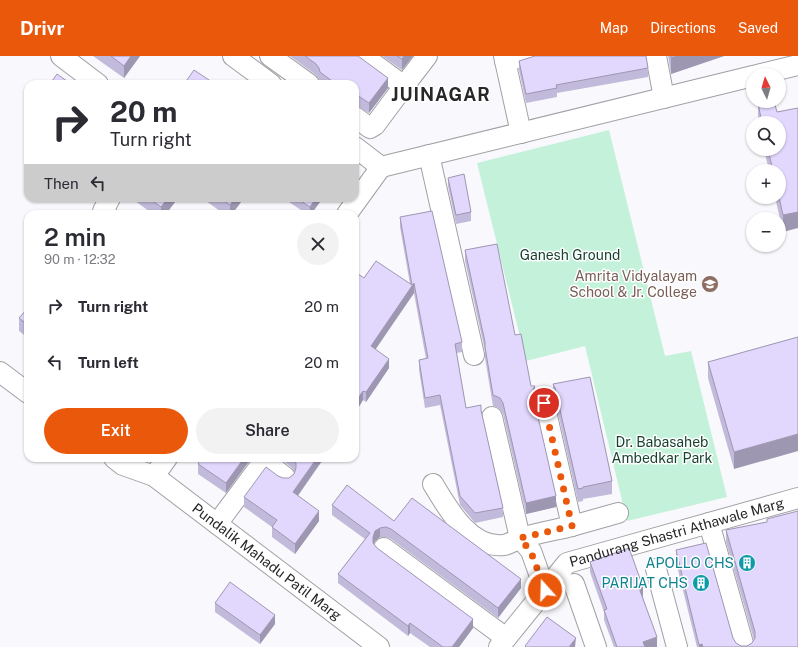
<!DOCTYPE html>
<html lang="en">
<head>
<meta charset="utf-8">
<style>
	body { margin:0; font-family:"Public Sans",sans-serif; background:#f2f2f3; color:#2b2b33; height:100vh; display:flex; flex-direction:column; font-size:15px; white-space:nowrap }
	* { box-sizing:border-box; margin:0 }
	p { font-size:13px; color:#7c7c81 }
	.icon { flex:none; width:22px; height:22px; fill:none; stroke:currentColor; stroke-width:2; stroke-linecap:round; stroke-linejoin:round }
	.map { position:relative; flex:1; overflow:hidden }
	.sheet { position:absolute; left:24px; top:154px; width:335px; height:252px; display:flex; flex-direction:column; background:#fff; border-radius:12px; box-shadow:0 1px 3px #0004 }
	.sheet>* { flex:none }
	.banner { position:absolute; left:24px; top:24px; width:335px; height:122px; border-radius:12px; box-shadow:0 1px 3px #0004; background:#fff; color:#2b2b33; overflow:hidden }
	.needle { width:26px; rotate:355deg }
	.buttons { position:absolute; left:746px; top:12px; display:grid; gap:8px }
	.buttons a { display:grid; place-items:center; width:40px; height:40px; border-radius:50%; background:#fff; box-shadow:0 1px 3px #0004; font-size:20px }
	.pin { position:absolute; display:grid; place-items:center; width:34px; height:34px; color:#fff; margin:-17px; border:2px solid #fff; border-radius:50%; box-shadow:0 1px 4px #0007 }
	.me { position:absolute; width:44px; margin:-22px; rotate:340deg; stroke-linejoin:round; filter:drop-shadow(0 0 3px #0008) }
	.turn { display:flex; align-items:center; gap:14px; height:84px; padding:0 20px; font-size:18px }
	.turn .icon { width:52px; height:52px; stroke-width:2.5 }
	.turn b { display:block; font-size:28px; line-height:34px }
	.then { display:flex; align-items:center; height:38px; padding:0 20px; background:#0003; gap:8px; font-size:15px }
	.round { display:grid; place-items:center; flex:none; width:42px; height:42px; border-radius:21px; background:#f2f2f3 }
	.summary { display:flex; align-items:center; justify-content:space-between; height:68px; padding:0 20px }
	h1 { font-size:24px; font-weight:600; line-height:30px }
	.action { display:flex; gap:8px; margin-top:auto; padding:8px 20px }
	.action a { flex:1; height:46px; border-radius:24px; background:#ea580c; color:#fff; font-size:16px; font-weight:600; line-height:46px; text-align:center }
	.action a+a { background:#f2f2f3; color:#2b2b33 }
	ul { padding:0; list-style:none }
	li { display:flex; align-items:center; gap:12px; height:56px; padding:0 20px }
	li div { flex:1 }
	li b { display:block; font-size:15px }
	li em { font-style:normal }
	header { display:flex; align-items:center; gap:24px; box-sizing:border-box; height:56px; padding:0 20px; background:#ea580c; color:#fff }
	header strong { font-size:19px }
	nav { display:flex; gap:22px; margin-inline-start:auto; font-size:14px }
	.map>svg:first-child { display:block }
</style>
</head>
<body>
<header>
<strong>Drivr</strong>
<nav><a>Map</a><a>Directions</a><a>Saved</a></nav>
</header>
<div class="map">
<svg width="798" height="591" viewBox="0 0 798 591">
	<rect width="100%" height="100%" fill="#f9f8fc"/>
	<!-- green -->
	<path fill="#c4f1da" d="M609 74 665 300 691 295 727 441 627 465 585 290 526 305 477 107Z"/>
	<g fill="none" stroke-linecap="round" stroke-linejoin="round">
		<!-- minor casing -->
		<g stroke="#a1a1a4" stroke-width="22">
			<g id="minor">
				<path d="M61 0 98 28"/>
				<path d="M233 0 271 28"/>
				<path d="M270 0 309 28"/>
				<path d="M504 0 521 77"/>
				<path d="M656 0 664 42"/>
				<path d="M505 5 528 0"/>
				<path d="M757 19 798 9"/>
				<path d="M404 30 427 0"/>
				<path d="M355 61 370 72 375 69 404 30 363 0"/>
				<path d="M355 91 381 111 753 20"/>
				<path d="M429 99 474 299"/>
				<path d="M107 158 103 155 110 142"/>
				<path d="M347 158 381 111"/>
				<path d="M0 316 28 337"/>
				<path d="M492 361 520 482 531 495 545 534"/>
				<path id="s1" d="M114 402 123 409 154 420 379 591"/>
				<path d="M261 402 285 421"/>
				<path d="M154 420 167 402"/>
				<path d="M433 428C448 453 470 493 504 489 510 488 515 484 521 482 538 477 555 474 572 470L544 347"/>
				<path d="M709 467 744 591"/>
				<path d="M217 468 266 402"/>
				<path d="M572 470 618 457"/>
				<path d="M384 492 506 582"/>
				<path d="M656 513 677 591"/>
				<path d="M574 528 596 591"/>
				<path id="s2" d="M499 591 567 507 798 442"/>
			</g>
		</g>
		<!-- minor -->
		<use href="#minor" stroke="#fff" stroke-width="20"/>
	</g>
	<!-- wall -->
	<g fill="#c2bada">
		<path d="M93 0H140L124 22Z"/>
		<path d="M290 0H358L388 32 369 57 357 50H355V28H322L320 27 319 23 316 19Z"/>
		<path d="M382 0H413L402 14Z"/>
		<path d="M668 0H724L671 18Z"/>
		<path d="M519 5 648 12V21L557 37V41L526 47 519 14Z"/>
		<path d="M758 47 777 56 798 52 783 176 775 141H779V115H769L764 93H779V67H759L758 63Z"/>
		<path d="M448 122 471 156V165L456 168 448 130Z"/>
		<path d="M131 142H178L166 158H153Z"/>
		<path d="M202 142H244L232 158H224Z"/>
		<path d="M283 142H323L311 158H307Z"/>
		<path d="M400 161 462 286V296L456 297 466 352 481 354 503 452V461L475 467 460 449 440 349 425 352 419 314V304L426 303 414 237 375 293 389 312 366 346 363 344 355 357 364 222 410 228 400 171Z"/>
		<path d="M465 194 515 279 531 330 535 340 534 343 556 451 526 458 503 358 500 353 493 350 485 302V295L465 205Z"/>
		<path d="M28 252V282L19 275V262Z"/>
		<path d="M798 281 734 413 708 322V306Z"/>
		<path d="M553 328 612 425V438L583 443V445L578 446 555 344 553 341Z"/>
		<path d="M250 402V404L226 437 198 418V408Z"/>
		<path d="M280 402H324L298 440 319 465 295 498 272 481V471L244 451V441L278 420 283 422H289L294 418 295 416 292 412Z"/>
		<path d="M332 449 394 465 521 532 498 562 391 483 386 481H380L375 485 374 488 377 492 473 572 459 591H430L410 577 408 580 338 527V518L365 483 332 459Z"/>
		<path d="M767 463 798 591H697L676 506V494L736 587 741 590H747L752 587 754 584 726 486V474L767 466Z"/>
		<path d="M590 506 643 541 657 591H614L604 564V556L590 516Z"/>
		<path d="M215 547 275 568 260 588 215 556Z"/>
	</g>
	<!-- shaded-wall -->
	<g fill="#9e97b1">
		<path d="M131 0H140L124 22V10Z"/>
		<path d="M404 0H413L402 14V3Z"/>
		<path d="M677 0H724L671 18V2Z"/>
		<path d="M388 22V32L369 57V47Z"/>
		<path d="M168 142H178L166 158H161V151Z"/>
		<path d="M235 142H244L232 158H230V149Z"/>
		<path d="M316 142H323L311 158H310V151Z"/>
		<path d="M798 156V172L783 176V159Z"/>
		<path d="M414 227V237L371 300V290Z"/>
		<path d="M389 303V312L366 346V336Z"/>
		<path d="M535 330V340L533 344V333Z"/>
		<path d="M363 335V344L355 357V347Z"/>
		<path d="M798 378V395L734 413V396Z"/>
		<path d="M244 402H250V404L226 437V427Z"/>
		<path d="M317 402H324L293 446V436Z"/>
		<path d="M556 440V451L526 458V447Z"/>
		<path d="M319 455V465L295 498V488Z"/>
		<path d="M380 472V481L375 485 373 490V481L375 475Z"/>
		<path d="M521 523V532L498 562V552Z"/>
		<path d="M643 531V541L639 543V532Z"/>
		<path d="M275 559V568L260 588V579Z"/>
		<path d="M473 563V572L459 591H452Z"/>
		<path d="M410 567V577L408 580V570Z"/>
		<path d="M657 581V591H643V586Z"/>
		<path d="M576 582 575 591H569Z"/>
		<path d="M702 588V591H699V589Z"/>
	</g>
	<!-- building -->
	<g fill="#e2d8fd" stroke="#9e97b1">
		<path d="M111 0H131L124 10Z"/>
		<path d="M305 0H358L388 22 369 47 357 39H355V28H336L320 16 319 12 316 8Z"/>
		<path d="M397 0H404L402 3Z"/>
		<path d="M535 0H646L648 12 556 29 557 32 526 38 519 5Z"/>
		<path d="M671 0H677L671 2Z"/>
		<path d="M194 14 215 28H184Z"/>
		<path d="M57 18 71 28H50Z"/>
		<path d="M769 45H774L777 56 798 52V156L783 159 779 141V115H773L768 93H779V67H762L758 47Z"/>
		<path d="M464 118 471 156 456 159 448 122Z"/>
		<path d="M149 142H168L161 151Z"/>
		<path d="M220 142H235L230 149Z"/>
		<path d="M296 142H316L310 151Z"/>
		<path d="M245 155 249 158H243Z"/>
		<path d="M432 155 462 286 455 288 466 352 481 349V354L503 452 475 457 460 440 440 339 425 342 419 304 428 302 414 227 371 290 389 303 366 336 363 335 355 347V216L364 222 376 205 412 229 400 161Z"/>
		<path d="M497 188 515 279 521 278 531 330H535L533 333V339L556 440 526 447 503 347 500 342 493 339 485 291V286L465 194Z"/>
		<path d="M28 252V269L19 262Z"/>
		<path d="M798 281V378L734 396 708 306Z"/>
		<path d="M590 321 612 425 583 431V432L578 433 555 332 553 328Z"/>
		<path d="M202 402H244L226 427 198 408Z"/>
		<path d="M292 402H317L293 436 319 455 295 488 272 471 277 464 244 441 266 411 278 420 283 422H289L294 418 296 412V407Z"/>
		<path d="M347 429 394 465 412 442 521 523 498 552 391 473 386 471 380 472 375 475 373 481V487L377 492 473 563 452 591H443L410 567 408 570 338 518 370 477 332 449Z"/>
		<path d="M798 455V591H703L702 588 699 589 676 494 706 487 733 582 736 587 741 590H747L752 587 755 582V576L726 474 767 466V463Z"/>
		<path d="M629 492 643 531 639 532 657 581 643 586 645 591H617L604 554 607 553 590 506Z"/>
		<path d="M230 526 275 559 260 579 215 547Z"/>
		<path d="M547 561 576 582 569 591H526L525 590Z"/>
	</g>
	<g fill="none" stroke-linecap="round" stroke-linejoin="round">
		<!-- route -->
		<path stroke="#ea580c" stroke-width="7" stroke-dasharray="0 12.6" d="M544 347 572 470 520 482 531 496 545 534"/>
	</g>
	<!-- icons -->
	<defs>
		<g id="school-disc" transform="scale(0.9)"><circle r="9.5" fill="#8d6e63" stroke="#fff"/><path d="M0-5L7-2L0 1L-7-2ZM-4 1L0 2.5L4 1V4Q0 6-4 4Z" fill="#fff"/></g>
		<g id="building-disc" transform="scale(0.9)"><circle r="9.5" fill="#0f9aa8" stroke="#fff"/><path d="M-4-6H4V6H1V3H-1V6H-4ZM-2.5-4.3h1.7v1.8h-1.7ZM.8-4.3h1.7v1.8H.8ZM-2.5-1h1.7V.8h-1.7ZM.8-1h1.7V.8H.8Z" fill="#fff"/></g>
	</defs>
	<g fill-rule="evenodd">
		<use href="#school-disc" x="710" y="228"/>
		<use href="#building-disc" x="747" y="507"/>
		<use href="#building-disc" x="701" y="527"/>
	</g>
	<g text-anchor="middle" stroke-width="3" stroke-linejoin="round" paint-order="stroke">
		<!-- park labels -->
		<g font-size="14" fill="#153f2e" stroke="#fff">
			<text x="570" y="204">Ganesh Ground</text>
			<text x="662" y="391">Dr. Babasaheb<tspan x="662" dy="16">Ambedkar Park</tspan></text>
		</g>
		<!-- education labels -->
		<g font-size="14" fill="#785e54" stroke="#fff" text-anchor="end">
			<text x="697" y="225">Amrita Vidyalayam<tspan x="697" dy="16">School &amp; Jr. College</tspan></text>
		</g>
		<!-- street labels -->
		<g font-size="14" fill="#272728" stroke="#fff">
			<text dy="5" stroke="none"><textPath href="#s2" startOffset="222">Pandurang Shastri Athawale Marg</textPath></text>
			<text dy="5" stroke="none"><textPath href="#s1" startOffset="186">Pundalik Mahadu Patil Marg</textPath></text>
		</g>
		<!-- culture labels -->
		<g font-size="14" fill="#0d838f" stroke="#fff" text-anchor="end">
			<text x="734" y="512">APOLLO CHS</text>
			<text x="688" y="532">PARIJAT CHS</text>
		</g>
		<!-- district labels -->
		<g font-size="18" font-weight="bold" letter-spacing="1" fill="#272728" stroke="#fff">
			<text x="441" y="45">JUINAGAR</text>
		</g>
	</g>
</svg>
<div class="buttons">
<a><svg class="needle" viewBox="-14 -14 28 28"><path d="M0-13l5 13h-10z" fill="#e53935"/><path d="M0 13l5-13h-10z" fill="#7c7c81"/></svg></a>
<a><svg class="icon" aria-label="search" viewBox="0 0 24 24"><circle cx="10" cy="10" r="6"/><path d="M15 15l6 6"/></svg></a>
<a>+</a>
<a>−</a>
</div>
<div class="pin" style="left:544px;top:347px;background:#d93025"><svg class="icon" aria-label="arrive" viewBox="0 0 24 24"><path d="M6 21V4h12l-3 4 3 4H6"/></svg></div>
<svg class="me" style="left:545px;top:534px" viewBox="-20 -20 40 40"><circle r="17" fill="#ea580c" stroke="#fff" stroke-width="3"/><path d="M0-11L8 9 0 5-8 9z" fill="#fff"/></svg>
<div class="banner">
<div class="turn"><svg class="icon" aria-label="right" viewBox="0 0 24 24"><path d="M7 20v-9h11M14 6l5 5-5 5"/></svg><div><b>20 m</b>Turn right</div></div>
<div class="then">Then<svg class="icon" aria-label="left" viewBox="0 0 24 24"><path d="M17 20v-9H6M10 6l-5 5 5 5"/></svg></div>
</div>
<section class="sheet">
<div class="summary"><div><h1>2 min</h1><p>90 m · 12:32</p></div><a class="round"><svg class="icon" aria-label="close" viewBox="0 0 24 24"><path d="M6 6l12 12M18 6L6 18"/></svg></a></div>
<ul>
<li><svg class="icon" aria-label="right" viewBox="0 0 24 24"><path d="M7 20v-9h11M14 6l5 5-5 5"/></svg><div><b>Turn right</b></div><em>20 m</em></li>
<li><svg class="icon" aria-label="left" viewBox="0 0 24 24"><path d="M17 20v-9H6M10 6l-5 5 5 5"/></svg><div><b>Turn left</b></div><em>20 m</em></li>
</ul>
<div class="action"><a>Exit</a><a>Share</a></div>
</section>
</div>
</body>
</html>
